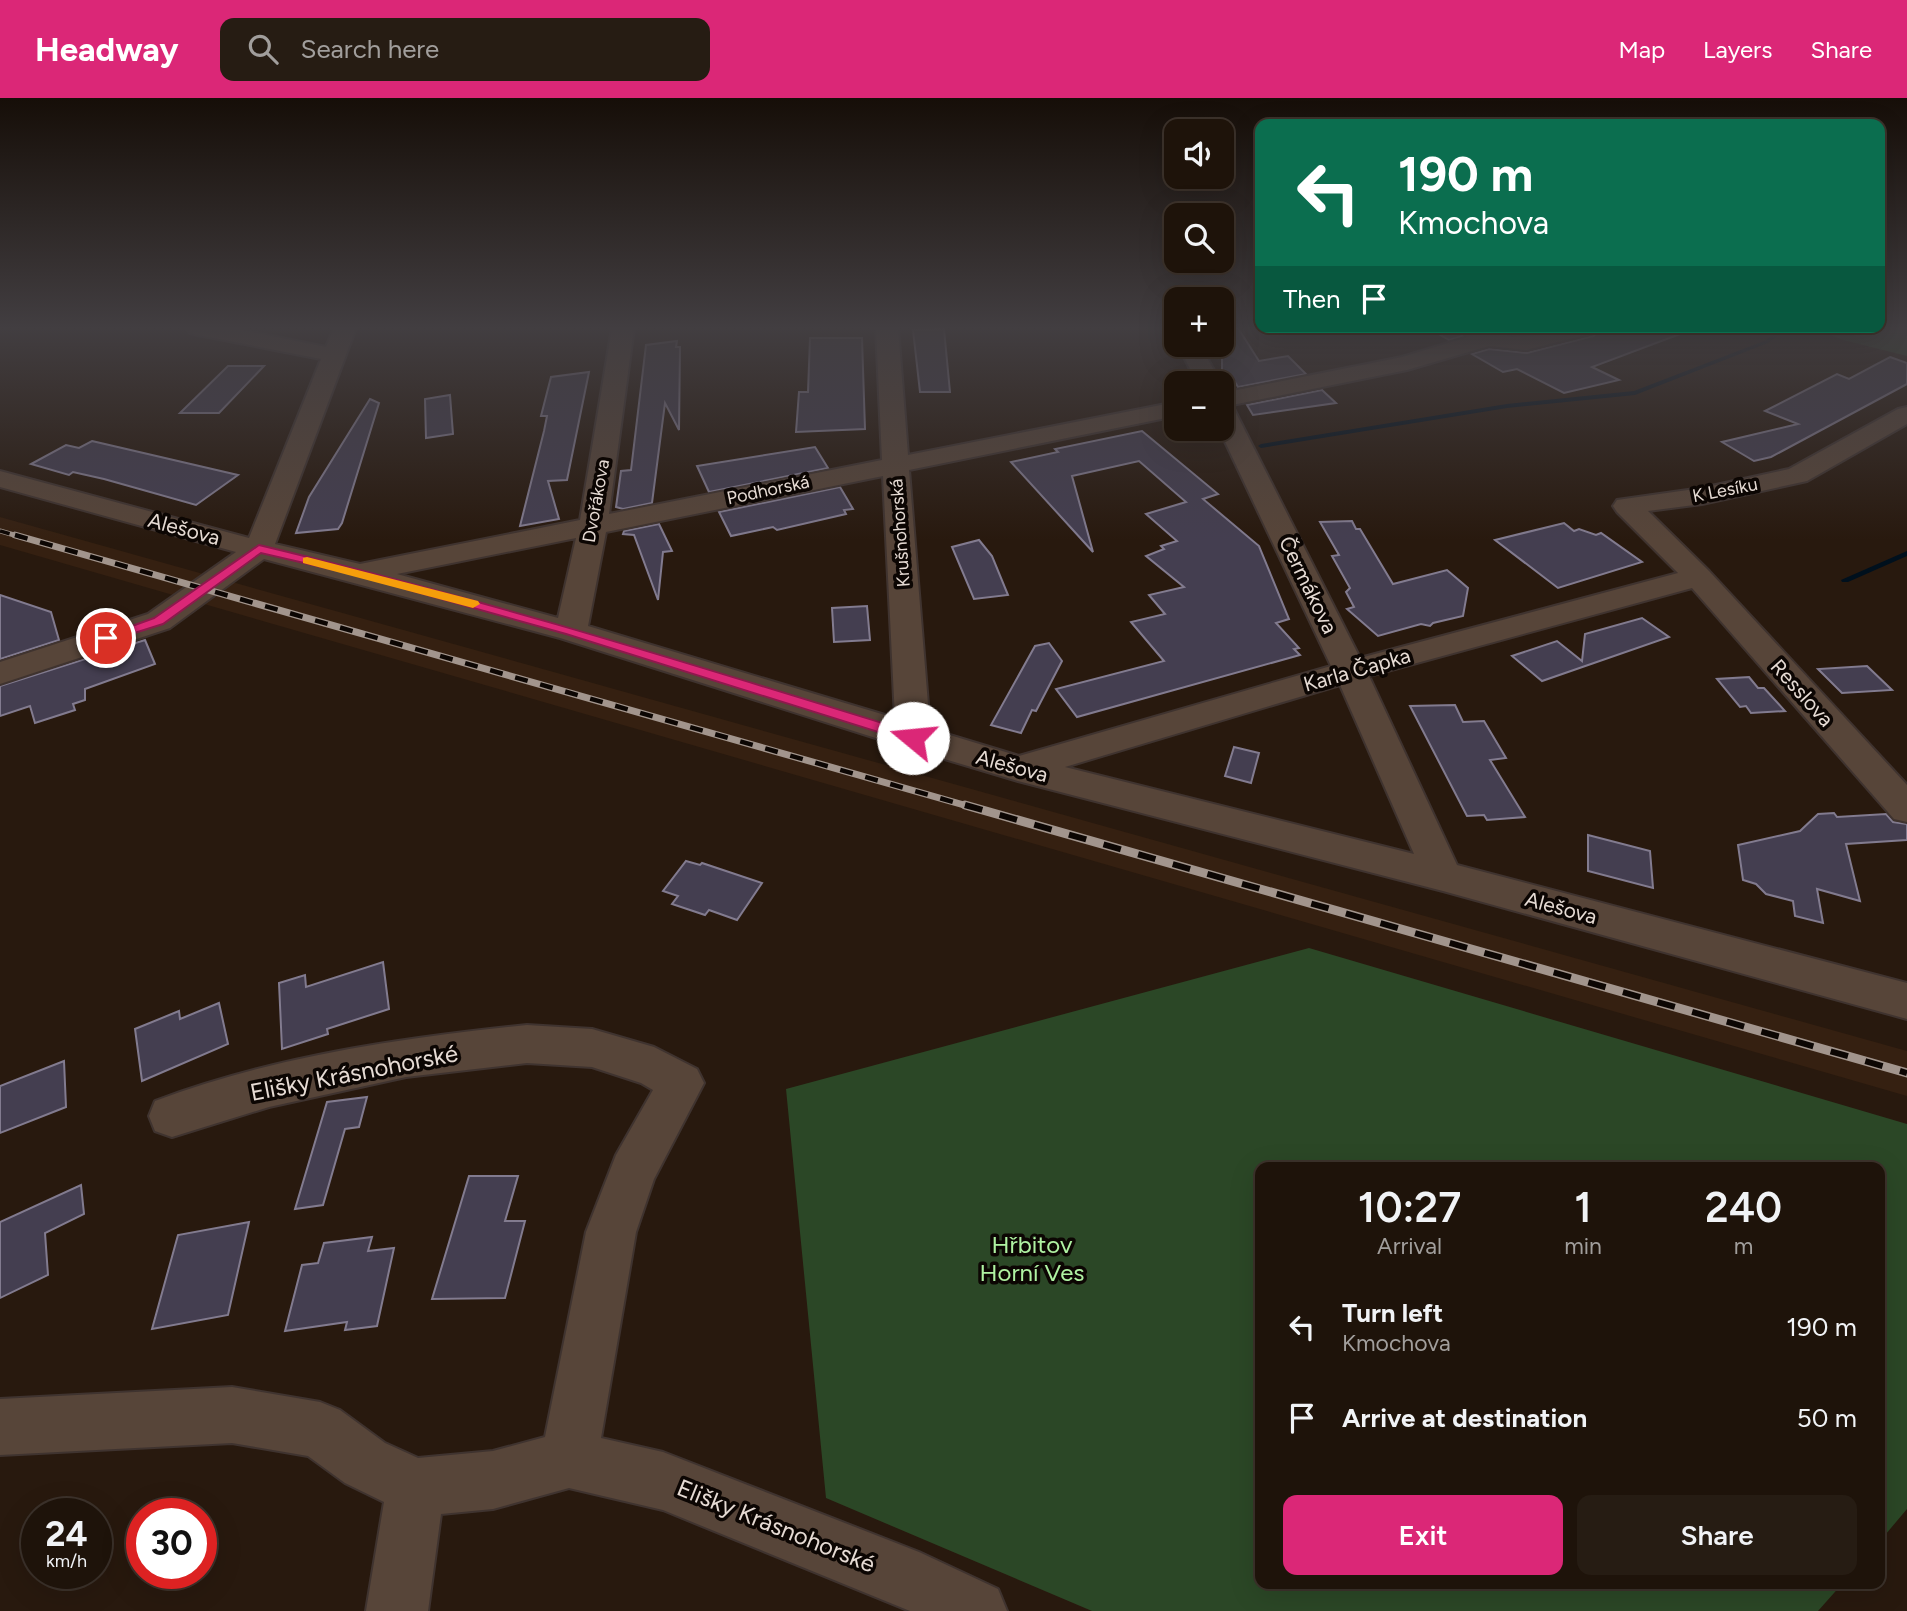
<!DOCTYPE html>
<html lang="en">
<head>
<meta charset="utf-8">
<style>
	body { margin:0; font-family:Figtree,sans-serif; background:#261c13; color:#f1f3f6; height:100vh; display:flex; flex-direction:column; font-size:26px; white-space:nowrap }
	* { box-sizing:border-box; margin:0 }
	p { font-size:23px; color:#a19e9c }
	.icon { flex:none; width:38px; height:38px; fill:none; stroke:currentColor; stroke-width:2; stroke-linecap:round; stroke-linejoin:round }
	.map { position:relative; flex:1; overflow:hidden }
	.panel { position:absolute; left:1255px; top:1064px; width:630px; height:427px; display:flex; flex-direction:column; background:#1e130a; border-radius:14px; box-shadow:0 7px 28px #0002,0 0 0 2px #3c322b }
	.panel>* { flex:none }
	.banner { position:absolute; left:1255px; top:21px; width:630px; height:214px; border-radius:14px; box-shadow:0 7px 28px #0002,0 0 0 2px #3c322b; background:#0b6e4f; color:#fff; overflow:hidden }
	.fabs { position:absolute; left:1164px; top:21px; display:grid; gap:14px }
	.fabs a { display:grid; place-items:center; width:70px; height:70px; border-radius:14px; background:#1e130a; box-shadow:0 7px 28px #0002,0 0 0 2px #3c322b; font-size:35px }
	.speed { position:absolute; left:21px; top:1400px; display:flex; gap:14px; font-size:35px; font-weight:700; text-align:center }
	.speed>* { display:grid; place-content:center; width:91px; height:91px; border-radius:50%; background:#1e130a; box-shadow:0 7px 28px #0002,0 0 0 2px #3c322b; line-height:1 }
	.speed small { font-size:18px; font-weight:400 }
	.speed .limit { border:10px solid #d22; background:#fff; color:#111 }
	.pin { position:absolute; display:grid; place-items:center; width:60px; height:60px; color:#fff; margin:-30px; border:4px solid #fff; border-radius:50%; box-shadow:0 2px 7px #0007 }
	.me { position:absolute; width:77px; margin:-38px; rotate:287deg; stroke-linejoin:round; filter:drop-shadow(0 0 5px #0008) }
	.turn { display:flex; align-items:center; gap:24px; height:147px; padding:0 28px; font-size:32px }
	.turn .icon { width:91px; height:91px; stroke-width:2.5 }
	.turn b { display:block; font-size:49px; line-height:60px }
	.then { display:flex; align-items:center; height:66px; padding:0 28px; background:#0003; gap:14px; font-size:26px }
	.eta { display:flex; justify-content:space-evenly; align-items:center; height:119px; text-align:center }
	.eta b { font-size:42px; font-weight:600; line-height:49px }
	.cta { display:flex; gap:14px; margin-top:auto; padding:14px 28px }
	.cta a { flex:1; height:80px; border-radius:14px; background:#db2777; color:#fff; font-size:28px; font-weight:600; line-height:80px; text-align:center }
	.cta a+a { background:#261c13; color:#f1f3f6 }
	ul { padding:0; list-style:none }
	li { display:flex; align-items:center; gap:21px; height:91px; padding:0 28px }
	li div { flex:1 }
	li b { display:block; font-size:26px }
	li em { font-style:normal }
	header { display:flex; align-items:center; gap:42px; box-sizing:border-box; height:98px; padding:0 35px; background:#db2777; color:#fff }
	header strong { font-size:33px }
	nav { display:flex; gap:38px; margin-inline-start:auto; font-size:24px }
	.search { width:490px; height:63px; background:#261c13; display:flex; align-items:center; gap:18px; box-sizing:border-box; padding:0 24px; border-radius:14px; color:#a19e9c; font-size:26px }
	.map>svg:first-child { display:block }
</style>
</head>
<body>
<header>
<strong>Headway</strong>
<div class="search"><svg class="icon" aria-label="search" viewBox="0 0 24 24"><circle cx="10" cy="10" r="6"/><path d="M15 15l6 6"/></svg>Search here</div>
<nav><a>Map</a><a>Layers</a><a>Share</a></nav>
</header>
<div class="map">
<svg width="1907" height="1513" viewBox="0 0 1907 1513">
	<rect width="100%" height="100%" fill="#28190e"/>
	<!-- built -->
	<path fill="#352011" d="M0 419 1907 953V998L0 447Z"/>
	<!-- green -->
	<g fill="#2b4726">
		<path d="M1812 230H1907V258L1843 242Z"/>
		<path d="M1309 850 1907 1026V1411L1880 1443V1069H1260V1486H1842L1818 1513H1092L826 1400 786 991Z"/>
	</g>
	<g fill="none" stroke-linecap="round" stroke-linejoin="round">
		<!-- stream -->
		<g fill="#00101d" fill-rule="evenodd">
			<path d="M1783 230H1790L1768 245 1635 297 1507 310 1261 350 1258 348 1261 346 1507 306 1634 293 1764 243Z"/>
			<path d="M1907 453V458L1848 484H1842L1841 482Z"/>
		</g>
	</g>
	<!-- building -->
	<g fill="#443e50" stroke="#827b8f" stroke-width="2">
		<path d="M1222 230H1238L1259 263 1288 258 1306 276 1238 289 1235 284 1228 285 1222 273Z"/>
		<path d="M1428 230H1454L1463 238 1449 242Z"/>
		<path d="M1493 230H1554L1540 234 1512 236Z"/>
		<path d="M1599 230H1688V233L1592 269 1619 282 1564 295 1517 271 1503 274 1472 256 1489 251 1527 255 1594 238Z"/>
		<path d="M944 231 950 294H920L913 232Z"/>
		<path d="M810 240H862L865 331 796 334 799 294H808Z"/>
		<path d="M677 243 676 249H680L679 332 665 305 652 405 623 411 616 409 621 373 631 372 646 247Z"/>
		<path d="M1890 259 1907 265V286L1771 359 1754 363 1722 344 1798 326 1765 313 1837 276 1849 281Z"/>
		<path d="M228 268H264L219 315H180Z"/>
		<path d="M589 274 567 382 548 383 559 421 520 428 544 333 547 318H541L551 279Z"/>
		<path d="M1322 292 1336 305 1253 317 1247 307Z"/>
		<path d="M450 297 453 336 426 340 425 301Z"/>
		<path d="M370 301 379 305 342 425 338 431 296 435 309 399Z"/>
		<path d="M1142 333 1218 396 1203 401 1259 448 1289 521 1276 525 1299 550 1294 551 1300 557 1077 619 1056 591 1164 563 1131 524 1165 516 1149 497 1184 489 1146 458 1164 451 1161 448 1177 443 1146 416 1186 404 1139 363 1072 378 1093 454 1011 364 1058 354 1055 351Z"/>
		<path d="M92 343 238 377 196 407 104 381 73 374 69 377 31 366 66 347 79 350Z"/>
		<path d="M815 349 828 370 709 394 697 368Z"/>
		<path d="M840 389 853 411 844 412 846 416 777 432 773 429 731 438 719 414Z"/>
		<path d="M1352 423 1356 431H1360L1393 486 1447 472 1468 490 1463 518 1433 525 1430 528 1421 526 1378 538 1347 511 1354 509 1346 494 1350 490 1332 458 1339 457 1320 424Z"/>
		<path d="M1564 425 1574 433 1579 431 1596 437 1601 435 1642 464 1558 490 1495 442Z"/>
		<path d="M659 426 672 453 663 454 658 502 634 437 623 436 624 433Z"/>
		<path d="M979 442 992 458 1008 497 974 501 952 449Z"/>
		<path d="M0 497 51 514 59 542 0 561Z"/>
		<path d="M867 508 870 542 834 544 832 510Z"/>
		<path d="M1642 520 1669 539 1542 583 1512 558 1557 543 1582 563 1585 536Z"/>
		<path d="M145 542 155 566 85 591V602L73 606 75 612 35 625 30 608 0 618V588Z"/>
		<path d="M1049 545 1062 563 1036 613 1032 612 1021 635 991 627 1035 548Z"/>
		<path d="M1867 568 1892 592 1842 595 1818 571Z"/>
		<path d="M1749 579 1758 590H1764L1785 613 1751 615 1746 608 1740 609 1717 581Z"/>
		<path d="M1455 607 1463 624 1484 623 1506 660 1490 662 1525 719 1487 722 1484 717 1467 718 1410 608Z"/>
		<path d="M1234 649 1259 655 1251 685 1225 678Z"/>
		<path d="M1834 715 1837 719 1886 716 1893 724 1907 726V742L1846 746 1860 803 1817 791 1823 825 1795 818 1793 803 1766 796 1756 786 1743 782 1738 747 1800 733 1818 716Z"/>
		<path d="M1588 737 1650 753 1653 790 1588 773Z"/>
		<path d="M686 763 700 767 702 765 762 785 737 822 709 812 705 817 672 806 678 798 663 793Z"/>
		<path d="M383 864 389 911 327 931 328 936 282 951 279 885 305 877 306 889Z"/>
		<path d="M219 905 228 946 142 983 135 931 179 913 180 921Z"/>
		<path d="M64 963 66 1009 0 1035V988Z"/>
		<path d="M367 999 359 1029 345 1031 323 1107 295 1111 327 1004Z"/>
		<path d="M469 1078H518L505 1123H525L505 1200 432 1201Z"/>
		<path d="M81 1087 84 1116 45 1135 48 1177 0 1200V1124Z"/>
		<path d="M249 1124 228 1217 152 1231 178 1137Z"/>
		<path d="M372 1139 368 1153 394 1150 377 1228 345 1232 347 1224 285 1233 302 1167 318 1165 324 1145Z"/>
	</g>
	<g fill="none" stroke-linecap="round" stroke-linejoin="round">
		<!-- minor casing -->
		<g stroke="#3f332f" stroke-width="4">
			<g id="minor">
				<path d="M187 230H231L326 249 334 230H356L275 446 360 466 580 422 612 230H634L609 416 882 362 876 230H898L908 357 1176 304V318L909 372 930 631 1019 658 1331 568 1219 331H1222V295L1402 259 1468 239 1457 230H1484L1512 239 1540 237 1563 230H1596L1593 235 1526 252 1489 248 1407 272 1232 307 1360 560 1678 475 1617 414 1613 408 1617 402 1702 390 1789 371 1898 311 1907 309V326L1807 383 1702 406 1648 413 1709 473 1907 687V724L1894 721 1692 490 1369 578 1457 767 1907 885V921L1443 793 1018 683 901 648 560 540 264 461 170 530 0 586V564L148 516 236 454 0 389V373L249 440 321 261 198 237 190 235ZM883 378 895 620 588 528 606 434ZM576 440 558 520 397 476ZM1340 587 1414 756 1065 669Z"/>
				<path d="M1178 247H1200L1221 285H1197Z"/>
				<path d="M527 927 592 931 654 949 697 971 704 985 654 1081 636 1134 601 1340 663 1354 919 1454 998 1491 1007 1513H910L663 1412 569 1390 493 1411 441 1416 428 1513H366L384 1404 345 1385 308 1358 232 1345 0 1357V1301L232 1289 320 1304 340 1312 385 1345 418 1360 493 1353 545 1339 586 1134 616 1057 653 992 641 985 592 969 527 965 406 979 269 1009 172 1039 155 1033 149 1018 155 1003C275 958 401 940 527 927Z"/>
			</g>
		</g>
		<!-- minor -->
		<use href="#minor" fill="#574539" fill-rule="evenodd"/>
		<!-- rail-far2 casing -->
		<g stroke="#a2958d" stroke-width="5">
			<path id="rail-far2" d="M0 433 21 439"/>
		</g>
		<!-- rail-far1 casing -->
		<g stroke="#a2958d" stroke-width="7">
			<path id="rail-far1" d="M15 437 971 709"/>
		</g>
		<!-- rail casing -->
		<g stroke="#a2958d" stroke-width="9">
			<path id="rail" d="M965 707 1907 975"/>
		</g>
		<!-- rail-far2 -->
		<use href="#rail-far2" stroke="#0c0603" stroke-width="3.5" stroke-dasharray="10" stroke-linecap="butt"/>
		<!-- rail-far1 -->
		<use href="#rail-far1" stroke="#0c0603" stroke-width="4.5" stroke-dasharray="13" stroke-linecap="butt"/>
		<!-- rail -->
		<use href="#rail" stroke="#0c0603" stroke-width="6" stroke-dasharray="18" stroke-linecap="butt"/>
	</g>
	<!-- sky -->
	<linearGradient id="sky" x2="0" y2="1"><stop stop-color="#160e08"/><stop offset="0.52" stop-color="#423e41"/><stop offset="1" stop-color="#423e41" stop-opacity="0"/></linearGradient>
	<rect width="1907" height="442" fill="url(#sky)"/>
	<!-- route -->
	<path fill="#db2777" stroke="#8e194d" stroke-width="2" d="M259 447C482 500 700 569 918 636L920 640 913 645 566 536 356 477 261 455 163 526 106 544 99 540 154 520Z"/>
	<!-- slow -->
	<path fill="#f59e0b" d="M307 459 478 503 480 506 473 510 303 465V460Z"/>
	<g text-anchor="middle" stroke-width="7" stroke-linejoin="round" paint-order="stroke">
		<!-- far-street labels -->
		<g font-size="18" fill="#e6dbd4" stroke="#0c0603">
			<text transform="translate(768 392) rotate(-12)" y="6">Podhorská</text>
			<text transform="translate(1725 392) rotate(-11)" y="6">K Lesíku</text>
			<text transform="translate(596 403) rotate(-80)" y="6">Dvořákova</text>
			<text transform="translate(900 435) rotate(-94)" y="6">Krušnohorská</text>
		</g>
		<!-- street labels -->
		<g font-size="21" fill="#e6dbd4" stroke="#0c0603">
			<text transform="translate(184 431) rotate(15)" y="7">Alešova</text>
			<text transform="translate(1308 487) rotate(64)" y="7">Čermákova</text>
			<text transform="translate(1357 572) rotate(-16)" y="7">Karla Čapka</text>
			<text transform="translate(1802 595) rotate(48)" y="7">Resslova</text>
			<text transform="translate(1012 668) rotate(15)" y="7">Alešova</text>
			<text transform="translate(1561 810) rotate(15)" y="7">Alešova</text>
		</g>
		<!-- near-street labels -->
		<g font-size="24" fill="#e6dbd4" stroke="#0c0603">
			<text transform="translate(354 975) rotate(-11)" y="8">Elišky Krásnohorské</text>
			<text transform="translate(776 1428) rotate(22)" y="8">Elišky Krásnohorské</text>
		</g>
		<!-- near-park labels -->
		<g font-size="24" fill="#aff2a2" stroke="#0c0603">
			<text x="1032" y="1155">Hřbitov<tspan x="1032" dy="28">Horní Ves</tspan></text>
		</g>
	</g>
</svg>
<div class="fabs">
<a><svg class="icon" aria-label="sound" viewBox="0 0 24 24"><path d="M4 9h4l5-4v14l-5-4H4zM17 9q2 3 0 6"/></svg></a>
<a><svg class="icon" aria-label="search" viewBox="0 0 24 24"><circle cx="10" cy="10" r="6"/><path d="M15 15l6 6"/></svg></a>
<a>+</a>
<a>−</a>
</div>
<div class="speed"><div>24<small>km/h</small></div><div class="limit">30</div></div>
<div class="pin" style="left:106px;top:540px;background:#d93025"><svg class="icon" aria-label="arrive" viewBox="0 0 24 24"><path d="M6 21V4h12l-3 4 3 4H6"/></svg></div>
<svg class="me" style="left:913px;top:640px" viewBox="-20 -20 40 40"><circle r="19" fill="#fff"/><path d="M0-13L10 11 0 6-10 11z" fill="#db2777"/></svg>
<div class="banner">
<div class="turn"><svg class="icon" aria-label="left" viewBox="0 0 24 24"><path d="M17 20v-9H6M10 6l-5 5 5 5"/></svg><div><b>190 m</b>Kmochova</div></div>
<div class="then">Then<svg class="icon" aria-label="arrive" viewBox="0 0 24 24"><path d="M6 21V4h12l-3 4 3 4H6"/></svg></div>
</div>
<section class="panel">
<div class="eta">
<div><b>10:27</b><p>Arrival</p></div>
<div><b>1</b><p>min</p></div>
<div><b>240</b><p>m</p></div>
</div>
<ul>
<li><svg class="icon" aria-label="left" viewBox="0 0 24 24"><path d="M17 20v-9H6M10 6l-5 5 5 5"/></svg><div><b>Turn left</b><p>Kmochova</p></div><em>190 m</em></li>
<li><svg class="icon" aria-label="arrive" viewBox="0 0 24 24"><path d="M6 21V4h12l-3 4 3 4H6"/></svg><div><b>Arrive at destination</b></div><em>50 m</em></li>
</ul>
<div class="cta"><a>Exit</a><a>Share</a></div>
</section>
</div>
</body>
</html>
